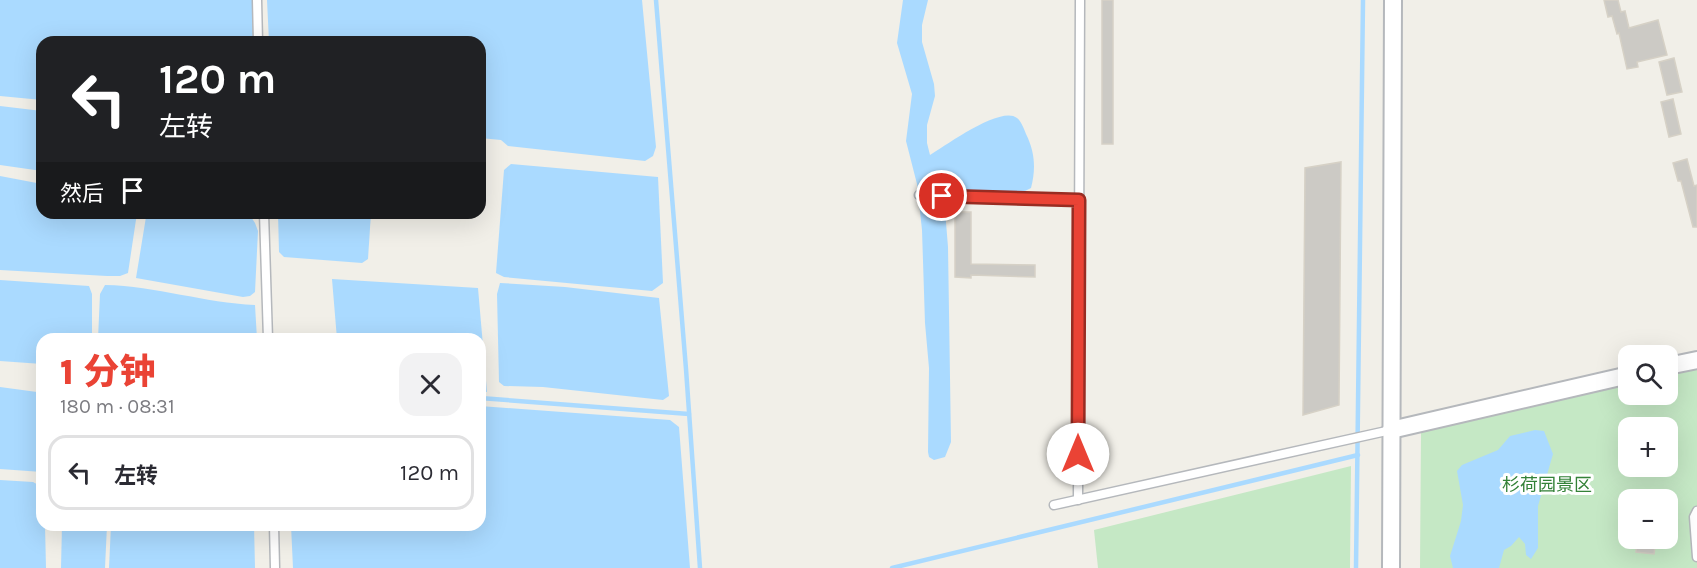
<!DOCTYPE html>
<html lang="zh">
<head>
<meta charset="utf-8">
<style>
	body { margin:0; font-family:Karla,"Noto Sans SC",sans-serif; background:#f2f2f3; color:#2b2b33; height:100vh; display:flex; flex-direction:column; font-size:22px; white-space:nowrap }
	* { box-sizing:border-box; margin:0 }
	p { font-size:20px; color:#7c7c81 }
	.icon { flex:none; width:33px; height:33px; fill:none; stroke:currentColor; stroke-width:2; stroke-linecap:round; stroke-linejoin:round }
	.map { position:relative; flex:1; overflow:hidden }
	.details { position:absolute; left:36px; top:333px; width:450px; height:198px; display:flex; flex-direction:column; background:#fff; border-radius:18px; box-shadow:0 6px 24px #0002 }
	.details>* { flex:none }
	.banner { position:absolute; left:36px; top:36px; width:450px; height:183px; border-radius:18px; box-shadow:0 6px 24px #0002; background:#202124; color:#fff; overflow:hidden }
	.fabs { position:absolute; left:1618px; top:345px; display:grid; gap:12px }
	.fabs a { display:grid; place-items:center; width:60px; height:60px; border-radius:12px; background:#fff; box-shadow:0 6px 24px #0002; font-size:30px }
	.pin { position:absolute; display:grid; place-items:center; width:51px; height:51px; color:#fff; margin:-26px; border:3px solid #fff; border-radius:50%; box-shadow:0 2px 6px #0007 }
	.me { position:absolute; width:66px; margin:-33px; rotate:0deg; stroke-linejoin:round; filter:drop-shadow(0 0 4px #0008) }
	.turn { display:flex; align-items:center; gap:21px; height:126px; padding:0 24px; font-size:27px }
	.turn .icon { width:78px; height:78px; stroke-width:2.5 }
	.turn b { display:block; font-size:42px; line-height:51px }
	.then { display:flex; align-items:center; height:57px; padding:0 24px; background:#0003; gap:12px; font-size:22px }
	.round { display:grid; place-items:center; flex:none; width:63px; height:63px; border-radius:18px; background:#f2f2f3 }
	.head { display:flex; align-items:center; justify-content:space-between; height:102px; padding:0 24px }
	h1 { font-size:36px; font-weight:800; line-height:45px; color:#ea4335 }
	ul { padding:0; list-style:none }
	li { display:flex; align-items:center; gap:18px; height:75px; margin:0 12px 9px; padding:0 12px; border:3px solid #e1e1e2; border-radius:18px }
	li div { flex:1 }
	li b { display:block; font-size:22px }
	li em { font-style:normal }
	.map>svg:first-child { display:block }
</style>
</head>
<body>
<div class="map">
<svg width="1697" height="568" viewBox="0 0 1697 568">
	<rect width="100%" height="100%" fill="#f1efe8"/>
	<!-- green -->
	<g fill="#c5e8c5" fill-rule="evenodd">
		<path d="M1697 367V568H1420L1421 430 1629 383V394H1668V374ZM1629 428H1668V466H1629ZM1629 500H1668V538H1629Z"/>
		<path d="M1351 466 1350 568H1098L1094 530Z"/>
	</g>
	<!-- water -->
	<g fill="#aadaff">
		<path d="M0 0H252L253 42H42V100L0 96Z"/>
		<path d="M267 0H642L656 147 653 156 645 161 508 146 501 140 480 138V42H269Z"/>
		<path d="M903 0H928L922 25V42L934 84 935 96 927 125V143L930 155C945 146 1001 105 1017 118 1021 121 1024 129 1026 134 1035 152 1036 169 1031 188L1021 193 949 192 945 200V210L948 247 951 442 945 457 934 460 929 457 928 452 929 368 925 323 922 230 917 184 906 141 912 94 897 43Z"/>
		<path d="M0 106 42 111V171L0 165Z"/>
		<path d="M511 164 658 177 663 283 652 291 504 277 496 273 504 170Z"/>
		<path d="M0 176 42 184V213H137L128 273 120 276H107L0 270Z"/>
		<path d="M155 213 249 214 255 223 258 231 255 292 250 296 243 297 136 278 146 217 153 216Z"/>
		<path d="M278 213H371L368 259 362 263 284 257 279 252Z"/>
		<path d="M332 279 478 288 487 392 480 391V339H337Z"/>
		<path d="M0 280 89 286 92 294V339H42V364L0 361Z"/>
		<path d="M500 283 565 287 659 298 669 396 663 400 543 387 504 386 499 382 497 294Z"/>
		<path d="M105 285C156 286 205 303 255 305L257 339H98L100 294Z"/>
		<path d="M0 387 37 392 42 398V472L0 469Z"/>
		<path d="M480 406 670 420 679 427 690 568H293L291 525H480Z"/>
		<path d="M1535 430 1544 431 1553 454 1538 506V548L1531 559 1526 555 1525 544 1519 537 1511 546 1504 550 1499 568H1453L1450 556 1461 521 1463 505 1457 471 1462 465 1498 450 1510 436Z"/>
		<path d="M0 480 33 482 42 487V525H45L46 568H0Z"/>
		<path d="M62 525H107L105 568H61Z"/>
		<path d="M111 525H254L255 568H109Z"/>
	</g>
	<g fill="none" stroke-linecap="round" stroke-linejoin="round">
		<!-- stream -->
		<g stroke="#aadaff" stroke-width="4.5">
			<path d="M656 0 686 369 700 568"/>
			<path d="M480 398 689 414"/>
			<path d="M892 568 1358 455"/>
			<path d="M1356 568 1363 0"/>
		</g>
	</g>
	<!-- building -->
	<g fill="#cccac5" stroke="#d6d1c6" stroke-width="1.5">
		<rect x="1102" y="0" width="11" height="144"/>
		<path d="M1604 0H1618L1621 12 1625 11 1629 28 1658 20 1667 55 1637 62 1638 67 1627 69 1619 33 1617 34 1612 16 1608 17Z"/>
		<path d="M1674 58 1682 92 1667 95 1659 62Z"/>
		<path d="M1673 99 1681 134 1669 137 1661 102Z"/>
		<path d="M1687 159 1694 186 1697 185V227H1693L1681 181H1678L1673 163Z"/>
		<path d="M1341 162 1339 405 1303 415 1305 168Z"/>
		<path d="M955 212H971V264L1035 265V277L971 275V278L955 277Z"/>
		<path d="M1637 538H1656L1654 554 1636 552Z"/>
	</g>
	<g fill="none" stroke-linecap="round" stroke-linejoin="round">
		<!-- service casing -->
		<g stroke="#b5b8bc" stroke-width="11">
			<g id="service">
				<path d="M257 0 258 42"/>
				<path d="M919 195 1079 200"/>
				<path d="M264 213 268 339"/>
				<path d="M1078 500 1080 0"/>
				<path d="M1054 505 1391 430"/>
				<path d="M1697 511 1694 517 1697 557"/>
				<path d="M274 525 275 568"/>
			</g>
		</g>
		<!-- minor casing -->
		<g stroke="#b5b8bc" stroke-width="20">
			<g id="minor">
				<path d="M1668 366 1697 360"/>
				<path d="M1391 430 1629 375"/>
				<path d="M1391 568 1393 0"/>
			</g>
		</g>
		<!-- service -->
		<use href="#service" stroke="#fff" stroke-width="8"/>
		<!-- minor -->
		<use href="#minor" stroke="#fff" stroke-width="16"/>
	</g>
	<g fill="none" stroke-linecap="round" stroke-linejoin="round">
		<!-- route casing -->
		<g stroke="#982c22" stroke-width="15">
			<path id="route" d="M942 196 1079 200 1078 454"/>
		</g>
		<!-- route -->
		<use href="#route" stroke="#ea4335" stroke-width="10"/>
	</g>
	<g text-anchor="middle" stroke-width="6" stroke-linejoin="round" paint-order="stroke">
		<!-- park labels -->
		<g font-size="18" fill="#348238" stroke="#fff">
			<text x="1547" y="491">杉荷园景区</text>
		</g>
	</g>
</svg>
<div class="fabs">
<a><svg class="icon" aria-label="search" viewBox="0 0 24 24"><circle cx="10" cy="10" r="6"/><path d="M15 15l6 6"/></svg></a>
<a>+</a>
<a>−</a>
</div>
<div class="pin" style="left:942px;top:196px;background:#d93025"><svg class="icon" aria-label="arrive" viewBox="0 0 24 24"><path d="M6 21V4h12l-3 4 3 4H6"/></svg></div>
<svg class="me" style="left:1078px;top:454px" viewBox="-20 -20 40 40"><circle r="19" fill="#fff"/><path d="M0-13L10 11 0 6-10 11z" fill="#ea4335"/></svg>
<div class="banner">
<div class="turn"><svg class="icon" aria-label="left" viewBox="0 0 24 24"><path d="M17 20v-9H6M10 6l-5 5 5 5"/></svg><div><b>120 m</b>左转</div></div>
<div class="then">然后<svg class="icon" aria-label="arrive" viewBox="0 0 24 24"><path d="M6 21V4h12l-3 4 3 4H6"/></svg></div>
</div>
<section class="details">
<div class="head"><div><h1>1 分钟</h1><p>180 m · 08:31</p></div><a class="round"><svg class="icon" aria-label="close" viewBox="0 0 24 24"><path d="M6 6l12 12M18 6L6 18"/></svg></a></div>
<ul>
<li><svg class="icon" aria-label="left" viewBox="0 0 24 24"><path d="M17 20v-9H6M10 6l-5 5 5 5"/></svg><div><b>左转</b></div><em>120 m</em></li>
</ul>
</section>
</div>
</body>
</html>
